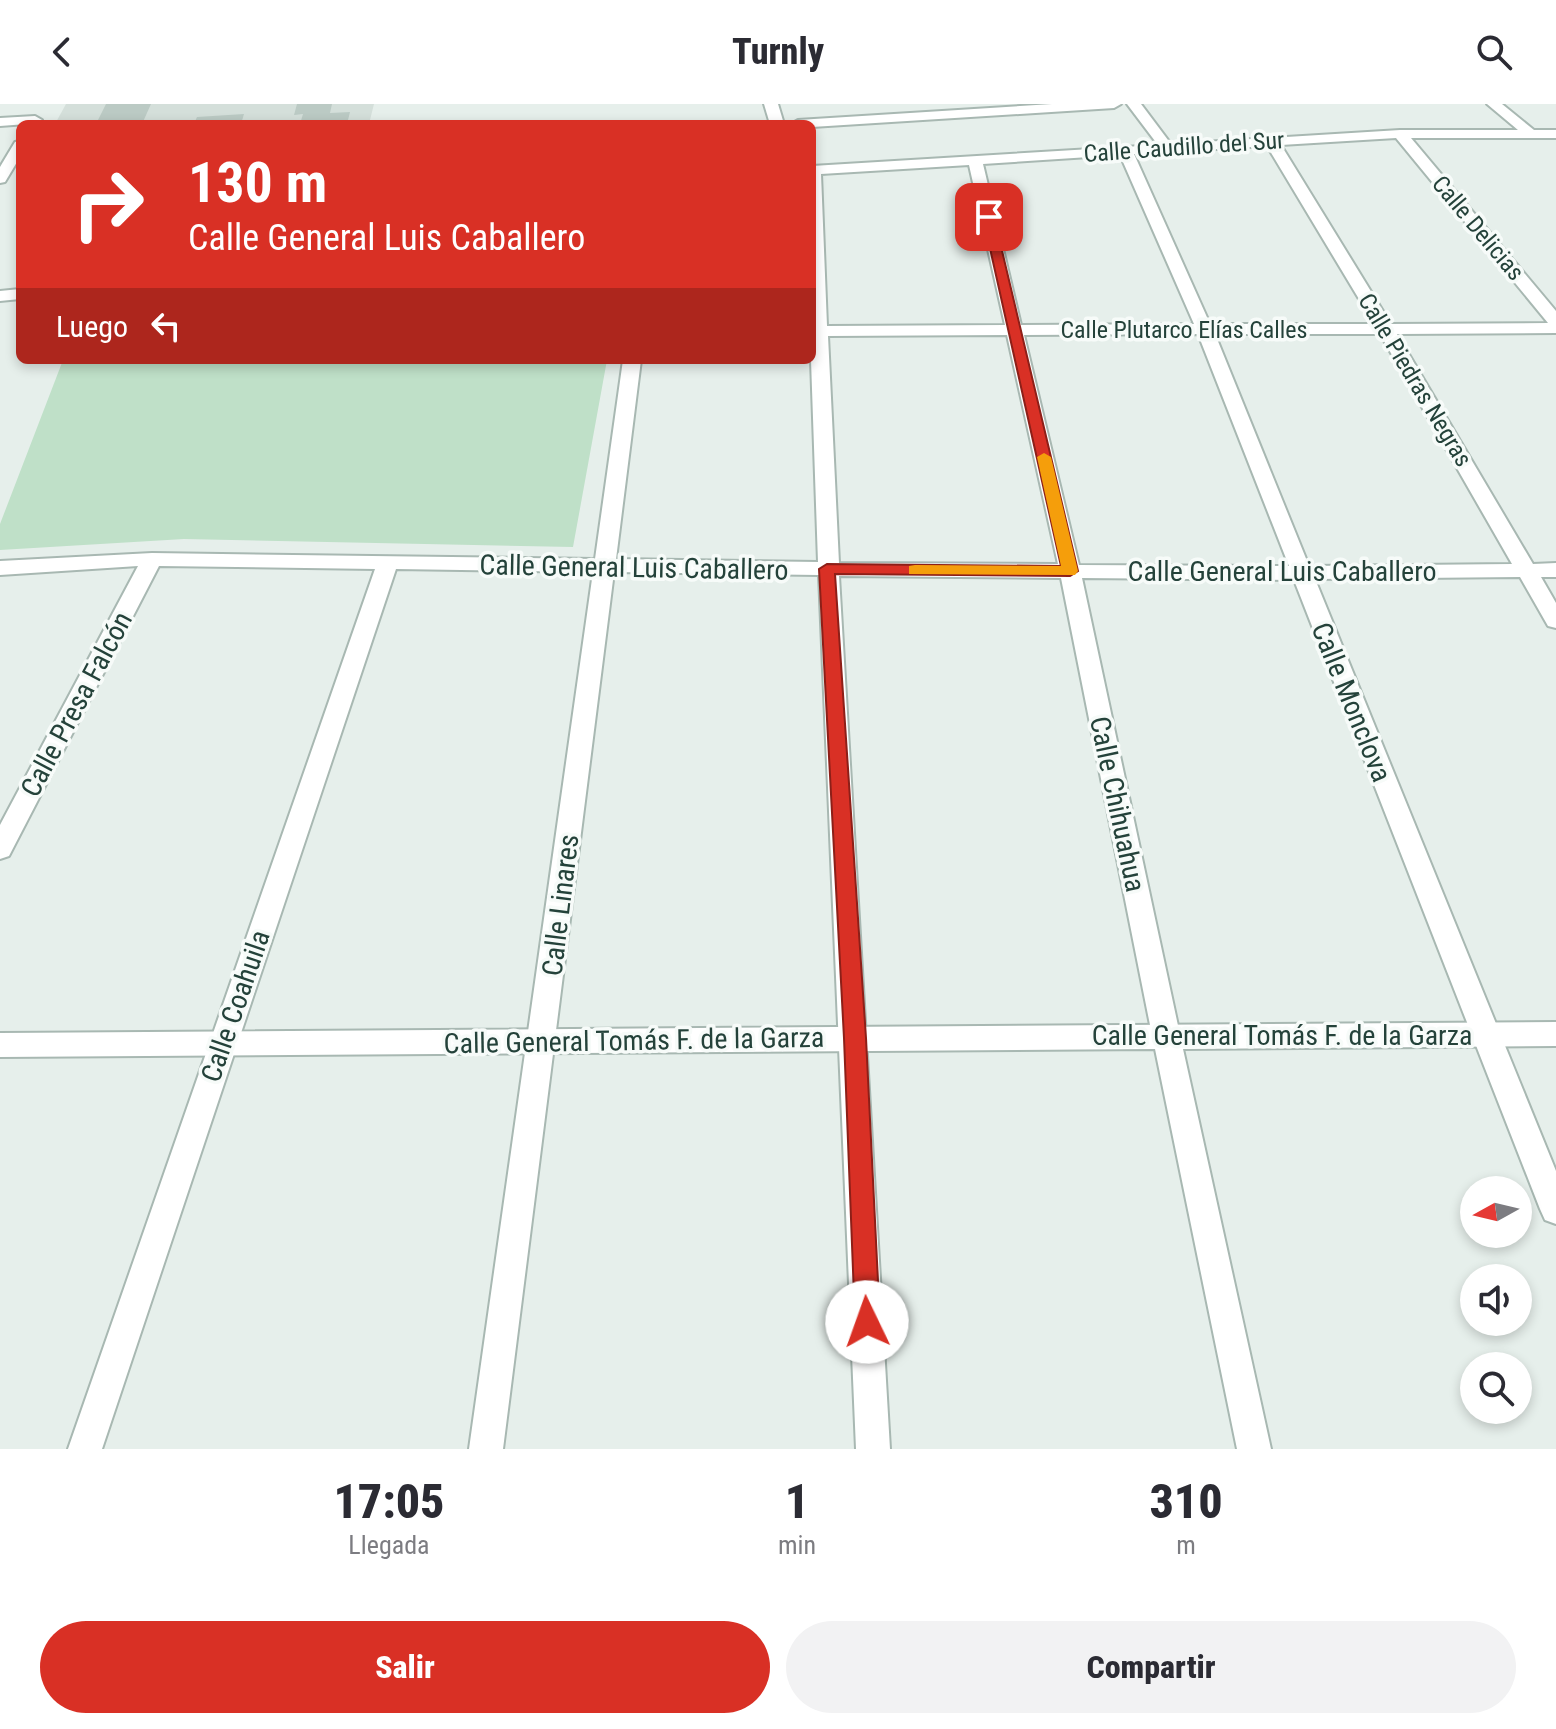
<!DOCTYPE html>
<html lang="es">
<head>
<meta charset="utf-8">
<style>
	body { margin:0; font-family:"Roboto Condensed",sans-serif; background:#f2f2f3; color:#2b2b33; height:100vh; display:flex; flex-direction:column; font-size:30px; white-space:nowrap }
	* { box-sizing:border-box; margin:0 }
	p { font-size:26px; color:#7c7c81 }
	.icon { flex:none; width:44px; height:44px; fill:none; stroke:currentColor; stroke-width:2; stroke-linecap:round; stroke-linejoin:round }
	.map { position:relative; height:1345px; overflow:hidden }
	.side { display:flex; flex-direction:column; background:#fff; flex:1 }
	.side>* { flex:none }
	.top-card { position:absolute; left:16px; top:16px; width:800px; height:244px; border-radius:12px; box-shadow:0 4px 12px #0003; background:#d93025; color:#fff; overflow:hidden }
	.needle { width:52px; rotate:262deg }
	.buttons { position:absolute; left:1460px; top:1072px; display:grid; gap:16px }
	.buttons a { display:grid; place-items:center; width:72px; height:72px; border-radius:50%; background:#fff; box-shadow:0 4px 12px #0003; font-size:40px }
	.pin { position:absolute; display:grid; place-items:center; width:68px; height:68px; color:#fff; margin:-34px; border-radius:16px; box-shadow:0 4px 12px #0006 }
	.me { position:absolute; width:88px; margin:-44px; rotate:357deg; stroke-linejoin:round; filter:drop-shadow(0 0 6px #0008) }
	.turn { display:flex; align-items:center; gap:28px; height:168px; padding:0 40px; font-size:36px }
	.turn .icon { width:104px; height:104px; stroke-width:2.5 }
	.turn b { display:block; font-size:56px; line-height:68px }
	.then { display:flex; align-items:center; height:76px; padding:0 40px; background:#0003; gap:16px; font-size:30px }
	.eta { display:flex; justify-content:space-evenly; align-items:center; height:136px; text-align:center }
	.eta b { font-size:48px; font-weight:800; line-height:56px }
	.primary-button { display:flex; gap:16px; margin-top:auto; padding:16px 40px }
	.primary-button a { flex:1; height:92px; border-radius:48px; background:#d93025; color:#fff; font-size:32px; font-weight:800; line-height:92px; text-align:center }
	.primary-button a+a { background:#f2f2f3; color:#2b2b33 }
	header { display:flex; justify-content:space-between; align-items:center; height:104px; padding:0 40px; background:#fff; font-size:36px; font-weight:800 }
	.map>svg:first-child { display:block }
</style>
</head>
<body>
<header><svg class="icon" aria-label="back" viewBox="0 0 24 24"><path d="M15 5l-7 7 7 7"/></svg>Turnly<svg class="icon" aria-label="search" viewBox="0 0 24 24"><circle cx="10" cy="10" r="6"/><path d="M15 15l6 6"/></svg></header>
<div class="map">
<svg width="1556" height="1345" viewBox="0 0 1556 1345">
	<rect width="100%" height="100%" fill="#e6efeb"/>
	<!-- built -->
	<path fill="#d4dfda" d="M66 0H374L369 20H55Z"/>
	<!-- green -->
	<path fill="#bfe0c8" d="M63 256H607L573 443 184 435 0 446V420Z"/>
	<!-- building -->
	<g fill="#bbcac4">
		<path d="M106 0H151L142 20H96Z"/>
		<path d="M297 0H332L330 9 350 8 347 20H300L303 10 294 11Z"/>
		<path d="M244 10 241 20H194L197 13Z"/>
	</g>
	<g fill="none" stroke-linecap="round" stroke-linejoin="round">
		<!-- minor casing -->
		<g stroke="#a8b8b2" stroke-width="4">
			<g id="minor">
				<path d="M764 0H778L784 20H770Z"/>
				<path d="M1052 0H1121L1114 4 812 23V20H791L798 16Z"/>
				<path d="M1127 0H1141L1171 40 1400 26H1518L1487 0H1502L1534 26H1556V34H1411L1556 207V229L1397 230 1533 460 1556 459V473H1541L1556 499V524L1548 522 1520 473 1315 475 1556 1067V1120L1545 1116 1540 1105 1294 476 1082 474 1180 931 1176 940 1166 943 1156 940 1152 931 1061 474 839 472 890 1345H856L819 471 614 468 503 1345H469L593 468 396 465 102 1345H68L375 465 159 462 9 752 0 755V721L138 462 0 471V457L152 449 595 455 623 256H641L616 455 818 458 811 256 812 62 1158 41ZM1396 34 1548 219 1391 220 1281 41ZM1267 42 1374 220H1210L1134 50ZM1120 51 1194 220 1021 221 983 60ZM969 61 1005 221 827 222 821 70ZM1198 230 1289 462 1079 461 1024 231ZM1215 230H1380L1512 460 1309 462ZM1007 231 1058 460 839 459 828 232Z"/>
				<path d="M35 12 42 16 40 19 0 22V14Z"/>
				<path d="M20 37V53L5 78 0 79V63L15 38Z"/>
				<path d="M20 185V195L0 197V187Z"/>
			</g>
		</g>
		<!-- tertiary casing -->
		<g stroke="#a8b8b2" stroke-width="4">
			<path id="tertiary" d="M1556 918V942L1183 945 1271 1345H1237L1155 945 0 953V929Z"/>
		</g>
		<!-- path -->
		<path stroke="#86b3a5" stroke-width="4" stroke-dasharray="3 5" stroke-linecap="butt" d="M344 256H359"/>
		<!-- minor -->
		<use href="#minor" fill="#fff" fill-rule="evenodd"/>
		<!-- tertiary -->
		<use href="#tertiary" fill="#fff" fill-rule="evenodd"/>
	</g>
	<!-- route -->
	<path fill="#d93025" stroke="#8d1f18" stroke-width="2" d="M989 110 994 113 1078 467 1070 472 835 470 866 934 880 1218 876 1227 867 1231 858 1227 855 1218 844 934 819 465 827 460 1061 462 983 113Z"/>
	<!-- slow -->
	<path fill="#f59e0b" d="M1044 349 1051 353 1078 467 1075 471 909 470V462L915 461 1061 462 1037 353Z"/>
	<g text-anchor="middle" stroke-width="7" stroke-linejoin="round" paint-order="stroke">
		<!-- far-street labels -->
		<g font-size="24" fill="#24423a" stroke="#f7fbf9">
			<text transform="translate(1184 43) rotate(-4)" y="8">Calle Caudillo del Sur</text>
			<text transform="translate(1478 124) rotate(50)" y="8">Calle Delicias</text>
			<text x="1184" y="234">Calle Plutarco Elías Calles</text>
			<text transform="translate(1415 276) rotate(59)" y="8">Calle Piedras Negras</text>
		</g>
		<!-- street labels -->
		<g font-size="28" fill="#24423a" stroke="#f7fbf9">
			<text transform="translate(634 463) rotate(1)" y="10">Calle General Luis Caballero</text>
			<text x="1282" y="477">Calle General Luis Caballero</text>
			<text transform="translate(1352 598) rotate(68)" y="10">Calle Monclova</text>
			<text transform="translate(76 600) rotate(-62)" y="10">Calle Presa Falcón</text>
			<text transform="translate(1118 700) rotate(78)" y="10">Calle Chihuahua</text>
			<text transform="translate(560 801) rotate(-83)" y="10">Calle Linares</text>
			<text transform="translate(235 902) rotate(-71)" y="10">Calle Coahuila</text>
			<text x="1282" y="941">Calle General Tomás F. de la Garza</text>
			<text transform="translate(634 936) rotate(-1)" y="10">Calle General Tomás F. de la Garza</text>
		</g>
	</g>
</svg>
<div class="buttons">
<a><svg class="needle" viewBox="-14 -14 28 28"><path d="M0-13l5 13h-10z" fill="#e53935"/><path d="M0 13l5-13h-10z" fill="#7c7c81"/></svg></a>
<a><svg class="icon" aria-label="sound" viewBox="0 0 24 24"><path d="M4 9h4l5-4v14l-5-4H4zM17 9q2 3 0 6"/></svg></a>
<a><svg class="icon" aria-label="search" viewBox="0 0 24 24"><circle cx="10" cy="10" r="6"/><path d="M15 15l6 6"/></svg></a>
</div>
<div class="pin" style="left:989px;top:113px;background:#d93025"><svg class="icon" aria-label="arrive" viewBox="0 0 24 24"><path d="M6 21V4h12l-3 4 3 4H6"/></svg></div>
<svg class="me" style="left:867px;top:1218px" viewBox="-20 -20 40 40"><circle r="19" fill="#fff"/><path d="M0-13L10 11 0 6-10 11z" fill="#d93025"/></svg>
<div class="top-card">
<div class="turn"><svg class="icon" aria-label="right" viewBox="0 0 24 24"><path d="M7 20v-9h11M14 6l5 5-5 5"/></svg><div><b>130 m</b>Calle General Luis Caballero</div></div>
<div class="then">Luego<svg class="icon" aria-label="left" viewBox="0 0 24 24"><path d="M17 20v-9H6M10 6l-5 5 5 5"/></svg></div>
</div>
</div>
<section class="side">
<div class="eta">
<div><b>17:05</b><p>Llegada</p></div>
<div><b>1</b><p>min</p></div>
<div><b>310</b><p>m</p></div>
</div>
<div class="primary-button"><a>Salir</a><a>Compartir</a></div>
</section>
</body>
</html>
